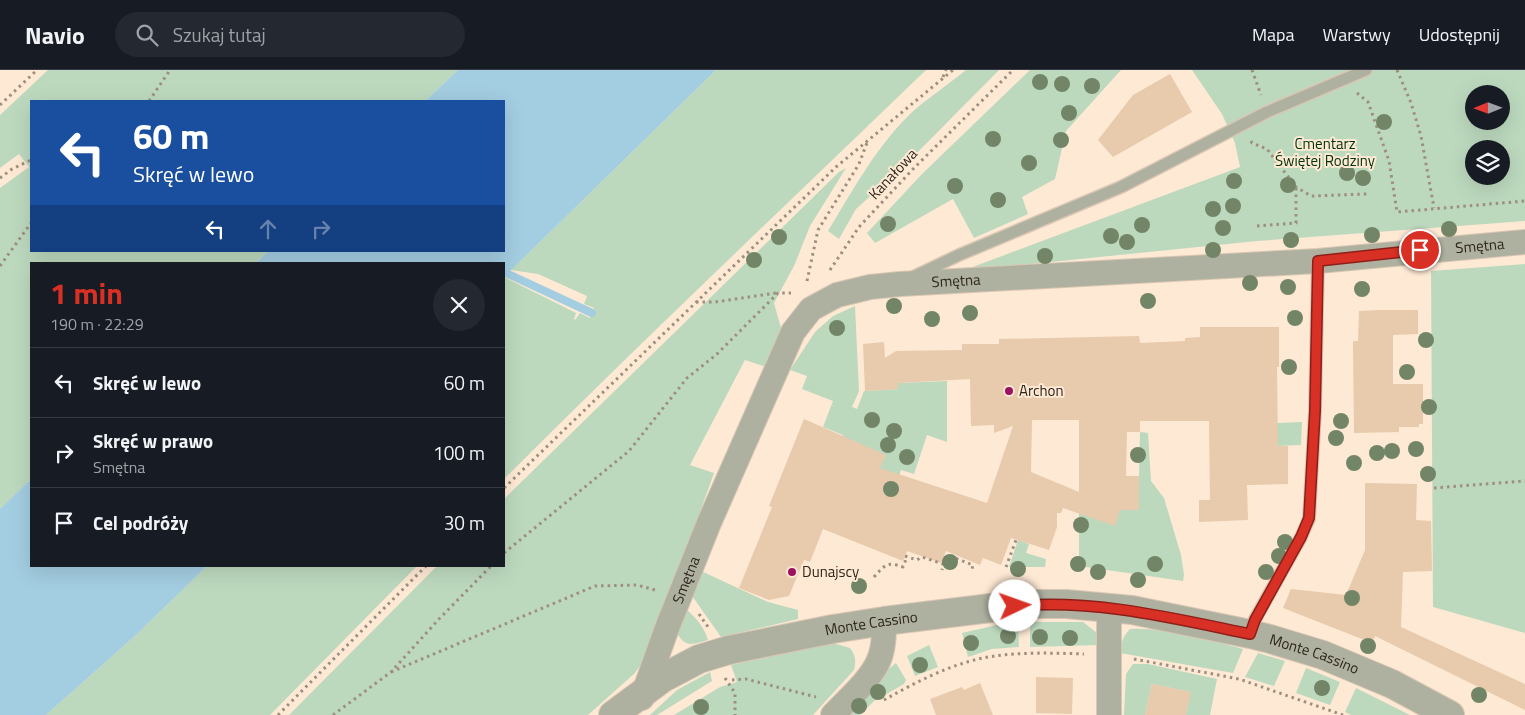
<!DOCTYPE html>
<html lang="pl">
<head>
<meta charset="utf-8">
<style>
	body { margin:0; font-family:"Titillium Web",sans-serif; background:#242831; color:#f1f3f6; height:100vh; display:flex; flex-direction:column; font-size:19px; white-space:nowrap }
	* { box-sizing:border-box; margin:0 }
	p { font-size:16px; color:#9ea1a6 }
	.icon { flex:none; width:28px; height:28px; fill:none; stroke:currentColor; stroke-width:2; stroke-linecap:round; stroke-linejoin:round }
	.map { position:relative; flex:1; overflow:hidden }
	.drawer { position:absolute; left:30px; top:192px; width:475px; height:305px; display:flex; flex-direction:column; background:#171b24; border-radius:0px; box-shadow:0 5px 20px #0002 }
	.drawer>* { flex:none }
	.hud { position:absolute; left:30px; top:30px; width:475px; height:152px; border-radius:0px; box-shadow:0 5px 20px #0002; background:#1a4fa0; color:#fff; overflow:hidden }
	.needle { width:32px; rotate:269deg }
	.tools { position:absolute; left:1465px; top:15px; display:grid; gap:10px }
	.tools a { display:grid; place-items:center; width:45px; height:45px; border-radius:50%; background:#171b24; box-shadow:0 5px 20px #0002; font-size:25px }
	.pin { position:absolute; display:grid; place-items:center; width:42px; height:42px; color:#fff; margin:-21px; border:2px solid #fff; border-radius:50%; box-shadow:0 1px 5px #0007 }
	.me { position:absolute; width:55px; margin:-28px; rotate:87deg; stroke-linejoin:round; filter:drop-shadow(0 0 4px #0008) }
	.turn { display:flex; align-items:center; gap:18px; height:105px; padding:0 20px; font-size:22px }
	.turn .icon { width:65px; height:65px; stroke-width:2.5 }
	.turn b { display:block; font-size:35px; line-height:42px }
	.lanes { display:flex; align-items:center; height:48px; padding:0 20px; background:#0003; justify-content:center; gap:25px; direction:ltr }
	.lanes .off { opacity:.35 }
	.round { display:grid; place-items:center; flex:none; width:52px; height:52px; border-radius:26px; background:#242831 }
	.headline { display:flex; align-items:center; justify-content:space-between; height:85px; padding:0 20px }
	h1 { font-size:30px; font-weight:700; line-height:38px; color:#d93025 }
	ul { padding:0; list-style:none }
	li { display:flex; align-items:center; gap:15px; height:70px; padding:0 20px; border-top:1px solid #363941 }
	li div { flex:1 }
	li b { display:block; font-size:19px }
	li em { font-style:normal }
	header { display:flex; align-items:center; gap:30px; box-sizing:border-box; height:70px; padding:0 25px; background:#171b24; border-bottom:1px solid #363941 }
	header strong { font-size:24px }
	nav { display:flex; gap:28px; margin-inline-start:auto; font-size:18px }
	.search { width:350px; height:45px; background:#242831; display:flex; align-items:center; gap:12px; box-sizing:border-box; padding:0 18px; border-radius:28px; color:#9ea1a6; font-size:19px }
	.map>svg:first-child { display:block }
</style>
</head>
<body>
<header>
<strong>Navio</strong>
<div class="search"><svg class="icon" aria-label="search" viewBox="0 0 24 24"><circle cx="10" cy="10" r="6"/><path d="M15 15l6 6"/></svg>Szukaj tutaj</div>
<nav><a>Mapa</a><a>Warstwy</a><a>Udostępnij</a></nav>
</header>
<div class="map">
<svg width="1525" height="645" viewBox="0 0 1525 645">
	<rect width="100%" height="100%" fill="#fee9d4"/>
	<!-- green -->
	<g fill="#bcd9be" fill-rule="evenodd">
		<path d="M48 0H458L425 31H31V181H268L255 194H31V409L0 439V118L29 97 19 84 0 98V45Z"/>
		<path d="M716 0H926C785 136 642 271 504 409V207L576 243 574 249 575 250 580 243 590 248 594 238 584 234 587 226 538 204 511 200Z"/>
		<path d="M966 0H999L905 95 856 139 839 169 828 161C853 120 875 79 909 45 926 29 948 15 966 0Z"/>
		<path d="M1030 0H1121L1066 61 1055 109 1022 127 1028 144 974 168 953 129 875 173 867 163 922 104Z"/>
		<path d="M1192 0H1525V151L1257 171 962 201 1240 97 1235 73 1222 44ZM1474 24H1501V51H1474ZM1474 79H1501V106H1474Z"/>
		<path d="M846 98 810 156 794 196 774 233 783 265 766 297 745 290 690 395 714 403 650 581 635 603 588 645H289L437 496H504V429L839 102Z"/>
		<path d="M1525 194V563L1433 537 1431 201Z"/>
		<path d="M855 236 859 321 852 337 857 339 864 321 898 319V313L947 311V372L927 365 914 404 901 400 894 423 841 372 843 365 823 357 833 331 802 319 807 306 790 300 815 262 833 246Z"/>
		<path d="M1302 352 1301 375 1249 377 1250 354Z"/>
		<path d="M1140 362 1148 363 1151 411 1164 428 1181 485 1184 505 1183 511 1079 496V443L1139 406Z"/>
		<path d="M1018 470 1029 474 1026 483 1046 489 1045 497H1009Z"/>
		<path d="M207 496H417L270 645H46L136 565Z"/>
		<path d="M699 500 768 532 798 540V549L721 567 690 523Z"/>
		<path d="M684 537C695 547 704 556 708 570 692 575 684 578 676 561Z"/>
		<path d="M1030 552H1083L1097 563 1101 575 1030 577Z"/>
		<path d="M1006 553H1018L1019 577 992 579 968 587 962 563Z"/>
		<path d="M1130 559C1165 557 1209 570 1243 579L1233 603 1120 583C1121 573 1123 566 1130 559Z"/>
		<path d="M833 573 850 578C856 586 856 591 854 600L813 645H674L720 617 737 612 731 595Z"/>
		<path d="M929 575 938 597 915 606 907 586Z"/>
		<path d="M1258 583 1285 591 1274 616 1245 607Z"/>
		<path d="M896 593 906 610 904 614 874 631 860 645H849L869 615Z"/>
		<path d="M1133 594H1148L1217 609 1210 645H1186L1190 622 1152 614 1145 645H1124L1126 604Z"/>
		<path d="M1306 598 1340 612 1330 635 1296 623Z"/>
		<path d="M710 602 712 611 657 645H650L677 620Z"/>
		<path d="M1356 618 1410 645H1351L1345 642Z"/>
	</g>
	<!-- water -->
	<g fill="#a3cde1">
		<path d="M458 0H716L504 207V194H255L268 181H504V31H425Z"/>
		<path d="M31 409V496H207L136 565 46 645H0V439Z"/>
	</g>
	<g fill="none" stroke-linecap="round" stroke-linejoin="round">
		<!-- stream -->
		<path stroke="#a3cde1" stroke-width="8" d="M504 202 592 243"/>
	</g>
	<!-- building -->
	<g fill="#e8caac" fill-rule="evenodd">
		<path d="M1170 4 1192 42 1113 87 1098 70 1133 25Z"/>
		<path d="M1379 240H1418V264L1393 265V314H1423V354H1419V357H1399V362L1354 363 1353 271H1358L1359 241Z"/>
		<path d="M1200 257H1279V297H1277L1278 376H1288V414L1247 415 1248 450 1199 452V430H1210L1209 351H1140V362H1127L1126 406H1139V440H1120L1115 456 1063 438 1061 443H1057V457L1049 480 1011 468 1001 495 983 488 980 495 946 481 941 493 907 481 903 491 823 459 810 492 804 490 789 526 769 530 739 518 772 437 769 436 804 349 886 385 880 398 987 433 1013 356 994 363V355L971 356 970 309 898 313V319L865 321 863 274 884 272 885 288 896 281 962 280V274H999V269L1139 266 1140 273 1185 271V268L1200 267ZM1032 350H1079V422L1031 402Z"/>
		<path d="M1365 413 1417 414 1416 450 1431 451 1432 501 1403 502 1401 557 1525 614V640L1375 566 1372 573 1283 538 1291 519 1346 525 1365 480Z"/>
		<path d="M1036 607 1073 608 1072 644 1036 643Z"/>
		<path d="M980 613 993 645H936L930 629 962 617 964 620Z"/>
		<path d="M1152 614 1191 622 1186 645H1145Z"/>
	</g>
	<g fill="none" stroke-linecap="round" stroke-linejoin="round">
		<!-- service casing -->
		<g stroke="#d9c6b3" stroke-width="14">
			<g id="service">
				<path d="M913 207 959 185 1121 117 1267 42 1366 0"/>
				<path d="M1250 564 1255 549 1301 467 1309 449 1315 341 1318 191"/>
			</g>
		</g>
		<!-- minor casing -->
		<g stroke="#d9c6b3" stroke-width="26">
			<g id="minor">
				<path id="s1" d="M642 628 667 558 709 453 793 262 811 239 837 225 870 217 900 214 1318 191 1525 172"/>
				<path d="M833 645C848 629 867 613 877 594 884 581 884 565 884 551"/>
				<path d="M1109 645V537"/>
			</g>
		</g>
		<!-- tertiary casing -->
		<g stroke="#d9c6b3" stroke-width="30">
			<g id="tertiary">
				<path id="s2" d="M613 645 663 608 699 589 729 580 833 559 884 551 999 537 1032 534H1066L1132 540 1250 564 1270 569 1323 585 1392 614 1450 645"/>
			</g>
		</g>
		<!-- path -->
		<g stroke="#9e8e7e" stroke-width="3" stroke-dasharray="2.5 4" stroke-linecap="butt">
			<path d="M1252 0 1261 25"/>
			<path d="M1397 0 1411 33 1421 66 1434 138"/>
			<path d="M943 7 946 0"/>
			<path d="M1357 23 1368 32 1389 91 1397 142 1525 131"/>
			<path d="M149 31 170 0"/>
			<path d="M0 35 37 0"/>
			<path d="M1251 71 1252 73 1267 79 1296 117 1311 126 1367 124"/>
			<path d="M0 108 12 99 31 90"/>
			<path d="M1257 156 1296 153V117"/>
			<path d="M0 196 31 153"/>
			<path d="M830 200 859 157 914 98 1013 0"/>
			<path d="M807 211 818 160 859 94 868 70"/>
			<path d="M696 232H715L776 223"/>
			<path d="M504 418 836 97 953 0"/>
			<path d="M1434 418 1525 411"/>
			<path d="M504 483 629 381 687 308 717 284 778 223H791"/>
			<path d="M905 486 917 490 922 487 943 494 942 500"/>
			<path d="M943 494 947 485 973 495 972 499"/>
			<path d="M1006 497 1016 470"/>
			<path d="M874 507C885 495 887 491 903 497L907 487"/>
			<path d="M699 544 708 557"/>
			<path d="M1134 589 1239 609 1343 645"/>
			<path d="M391 602 595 516 637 515 655 520"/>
			<path d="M725 608 735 623V645"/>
			<path d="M732 610 746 609 816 627"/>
			<path d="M884 630C918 611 956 591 995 586 1024 582 1054 583 1084 584"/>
			<path d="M278 645 426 496"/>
			<path d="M333 645 391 602 439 549 491 496"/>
		</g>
		<!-- service -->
		<use href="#service" stroke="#afb1a0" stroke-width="11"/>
		<!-- minor -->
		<use href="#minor" stroke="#afb1a0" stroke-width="24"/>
		<!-- tertiary -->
		<use href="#tertiary" stroke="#afb1a0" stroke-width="28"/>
	</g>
	<!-- trees -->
	<g fill="#738567">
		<circle cx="1040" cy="12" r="8"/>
		<circle cx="1062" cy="14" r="8"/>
		<circle cx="1092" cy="16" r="8"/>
		<circle cx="1069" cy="43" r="8"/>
		<circle cx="1384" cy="52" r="8"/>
		<circle cx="993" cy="69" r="8"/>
		<circle cx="1061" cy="70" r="8"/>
		<circle cx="1029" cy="93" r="8"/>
		<circle cx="1347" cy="103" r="8"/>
		<circle cx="1363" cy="108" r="8"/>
		<circle cx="1234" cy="111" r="8"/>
		<circle cx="1288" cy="115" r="8"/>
		<circle cx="955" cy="116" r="8"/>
		<circle cx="998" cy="130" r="8"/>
		<circle cx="1233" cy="136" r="8"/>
		<circle cx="1213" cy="139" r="8"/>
		<circle cx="888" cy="154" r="8"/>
		<circle cx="1142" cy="155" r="8"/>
		<circle cx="1223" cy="158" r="8"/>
		<circle cx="1449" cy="159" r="8"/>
		<circle cx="1372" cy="165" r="8"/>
		<circle cx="1111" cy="166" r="8"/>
		<circle cx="779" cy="167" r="8"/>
		<circle cx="1291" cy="170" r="8"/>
		<circle cx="1127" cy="172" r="8"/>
		<circle cx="1213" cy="180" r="8"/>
		<circle cx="1045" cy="186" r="8"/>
		<circle cx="754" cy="190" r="8"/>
		<circle cx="1250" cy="213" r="8"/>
		<circle cx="1288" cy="217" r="8"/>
		<circle cx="1362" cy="219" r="8"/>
		<circle cx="1148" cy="231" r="8"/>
		<circle cx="894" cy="236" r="8"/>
		<circle cx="970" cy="243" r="8"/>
		<circle cx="1295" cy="248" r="8"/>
		<circle cx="932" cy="249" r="8"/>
		<circle cx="837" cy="258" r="8"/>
		<circle cx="1426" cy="270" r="8"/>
		<circle cx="1289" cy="297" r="8"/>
		<circle cx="1407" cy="302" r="8"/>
		<circle cx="1429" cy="337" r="8"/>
		<circle cx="872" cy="350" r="8"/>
		<circle cx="1341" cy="351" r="8"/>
		<circle cx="894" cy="361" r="8"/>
		<circle cx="1336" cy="368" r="8"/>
		<circle cx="888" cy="375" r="8"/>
		<circle cx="1416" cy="379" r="8"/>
		<circle cx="1392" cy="381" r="8"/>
		<circle cx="1377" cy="383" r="8"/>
		<circle cx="1138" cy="385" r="8"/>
		<circle cx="907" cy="387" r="8"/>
		<circle cx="1354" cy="393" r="8"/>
		<circle cx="1428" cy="404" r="8"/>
		<circle cx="891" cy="419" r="8"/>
		<circle cx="1081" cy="455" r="8"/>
		<circle cx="1285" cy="472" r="8"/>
		<circle cx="1279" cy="486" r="8"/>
		<circle cx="950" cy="492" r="8"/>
		<circle cx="1078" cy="494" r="8"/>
		<circle cx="1155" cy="494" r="8"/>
		<circle cx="1018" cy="499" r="8"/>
		<circle cx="1098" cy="502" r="8"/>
		<circle cx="1266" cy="502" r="8"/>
		<circle cx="1138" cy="510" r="8"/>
		<circle cx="859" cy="516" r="8"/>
		<circle cx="1352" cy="528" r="8"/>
		<circle cx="1008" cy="566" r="8"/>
		<circle cx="1040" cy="567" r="8"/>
		<circle cx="1070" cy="568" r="8"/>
		<circle cx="971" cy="573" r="8"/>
		<circle cx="1368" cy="576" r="8"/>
		<circle cx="920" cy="595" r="8"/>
		<circle cx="1322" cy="618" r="8"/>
		<circle cx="878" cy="622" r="8"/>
		<circle cx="1479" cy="625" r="8"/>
		<circle cx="859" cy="636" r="8"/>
		<circle cx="701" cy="637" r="8"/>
	</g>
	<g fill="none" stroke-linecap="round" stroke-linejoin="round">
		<!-- route casing -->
		<g stroke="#8d1f18" stroke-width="12">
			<path id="route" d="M1015 536C1095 529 1172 548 1250 564L1255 550 1301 467 1309 448 1315 341 1318 191 1420 180"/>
		</g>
		<!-- route -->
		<use href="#route" stroke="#d93025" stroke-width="9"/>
	</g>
	<!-- markers -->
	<g fill="#9c1261" stroke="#fee9d4" stroke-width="2">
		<circle cx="1009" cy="321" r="5"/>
		<circle cx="792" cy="502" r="5"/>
	</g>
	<g text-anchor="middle" stroke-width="4" stroke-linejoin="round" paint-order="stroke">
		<!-- park labels -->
		<g font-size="15" fill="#01340d" stroke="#fee9d4">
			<text x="1325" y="79">Cmentarz<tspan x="1325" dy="17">Świętej Rodziny</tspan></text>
		</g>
		<!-- street labels -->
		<g font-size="15" fill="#2e251b" stroke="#fee9d4">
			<text transform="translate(893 104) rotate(-47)" y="5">Kanałowa</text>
			<text dy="5" stroke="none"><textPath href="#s1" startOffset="1100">Smętna</textPath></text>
			<text dy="5" stroke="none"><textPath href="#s1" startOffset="575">Smętna</textPath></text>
			<text dy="5" stroke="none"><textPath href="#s1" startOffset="126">Smętna</textPath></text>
			<text dy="5" stroke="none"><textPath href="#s2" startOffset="279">Monte Cassino</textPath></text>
			<text dy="5" stroke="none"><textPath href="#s2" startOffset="729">Monte Cassino</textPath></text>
		</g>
		<!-- poi labels -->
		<g font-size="15" fill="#2e251b" stroke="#fee9d4" text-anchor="start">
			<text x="1019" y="326">Archon</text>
			<text x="802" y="507">Dunajscy</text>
		</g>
	</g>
</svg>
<div class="tools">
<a><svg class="needle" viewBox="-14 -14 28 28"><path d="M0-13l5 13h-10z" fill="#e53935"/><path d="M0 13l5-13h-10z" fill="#9ea1a6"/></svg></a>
<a><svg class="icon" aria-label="layers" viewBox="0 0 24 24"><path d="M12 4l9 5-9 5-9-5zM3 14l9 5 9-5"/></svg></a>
</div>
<div class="pin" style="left:1420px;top:180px;background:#d93025"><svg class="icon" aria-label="arrive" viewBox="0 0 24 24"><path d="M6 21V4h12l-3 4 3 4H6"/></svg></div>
<svg class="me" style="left:1015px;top:536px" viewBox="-20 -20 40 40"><circle r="19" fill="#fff"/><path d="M0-13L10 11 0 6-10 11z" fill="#d93025"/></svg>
<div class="hud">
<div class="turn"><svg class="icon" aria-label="left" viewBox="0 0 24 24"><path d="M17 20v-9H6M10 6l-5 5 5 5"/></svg><div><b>60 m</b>Skręć w lewo</div></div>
<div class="lanes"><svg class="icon" aria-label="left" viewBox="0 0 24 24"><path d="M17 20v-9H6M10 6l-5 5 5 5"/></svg><svg class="icon off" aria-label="ahead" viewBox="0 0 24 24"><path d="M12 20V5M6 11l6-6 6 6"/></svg><svg class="icon off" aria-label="right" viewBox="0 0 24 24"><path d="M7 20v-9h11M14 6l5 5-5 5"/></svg></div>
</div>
<section class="drawer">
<div class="headline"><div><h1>1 min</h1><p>190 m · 22:29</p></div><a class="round"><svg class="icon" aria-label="close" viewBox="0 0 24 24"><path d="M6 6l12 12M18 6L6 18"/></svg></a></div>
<ul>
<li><svg class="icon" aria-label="left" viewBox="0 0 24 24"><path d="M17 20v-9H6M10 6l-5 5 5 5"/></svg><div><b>Skręć w lewo</b></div><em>60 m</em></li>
<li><svg class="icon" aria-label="right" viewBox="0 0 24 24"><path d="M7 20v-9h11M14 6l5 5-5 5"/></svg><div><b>Skręć w prawo</b><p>Smętna</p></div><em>100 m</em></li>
<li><svg class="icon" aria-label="arrive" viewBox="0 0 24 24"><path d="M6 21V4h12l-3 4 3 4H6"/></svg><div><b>Cel podróży</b></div><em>30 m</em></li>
</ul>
</section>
</div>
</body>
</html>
